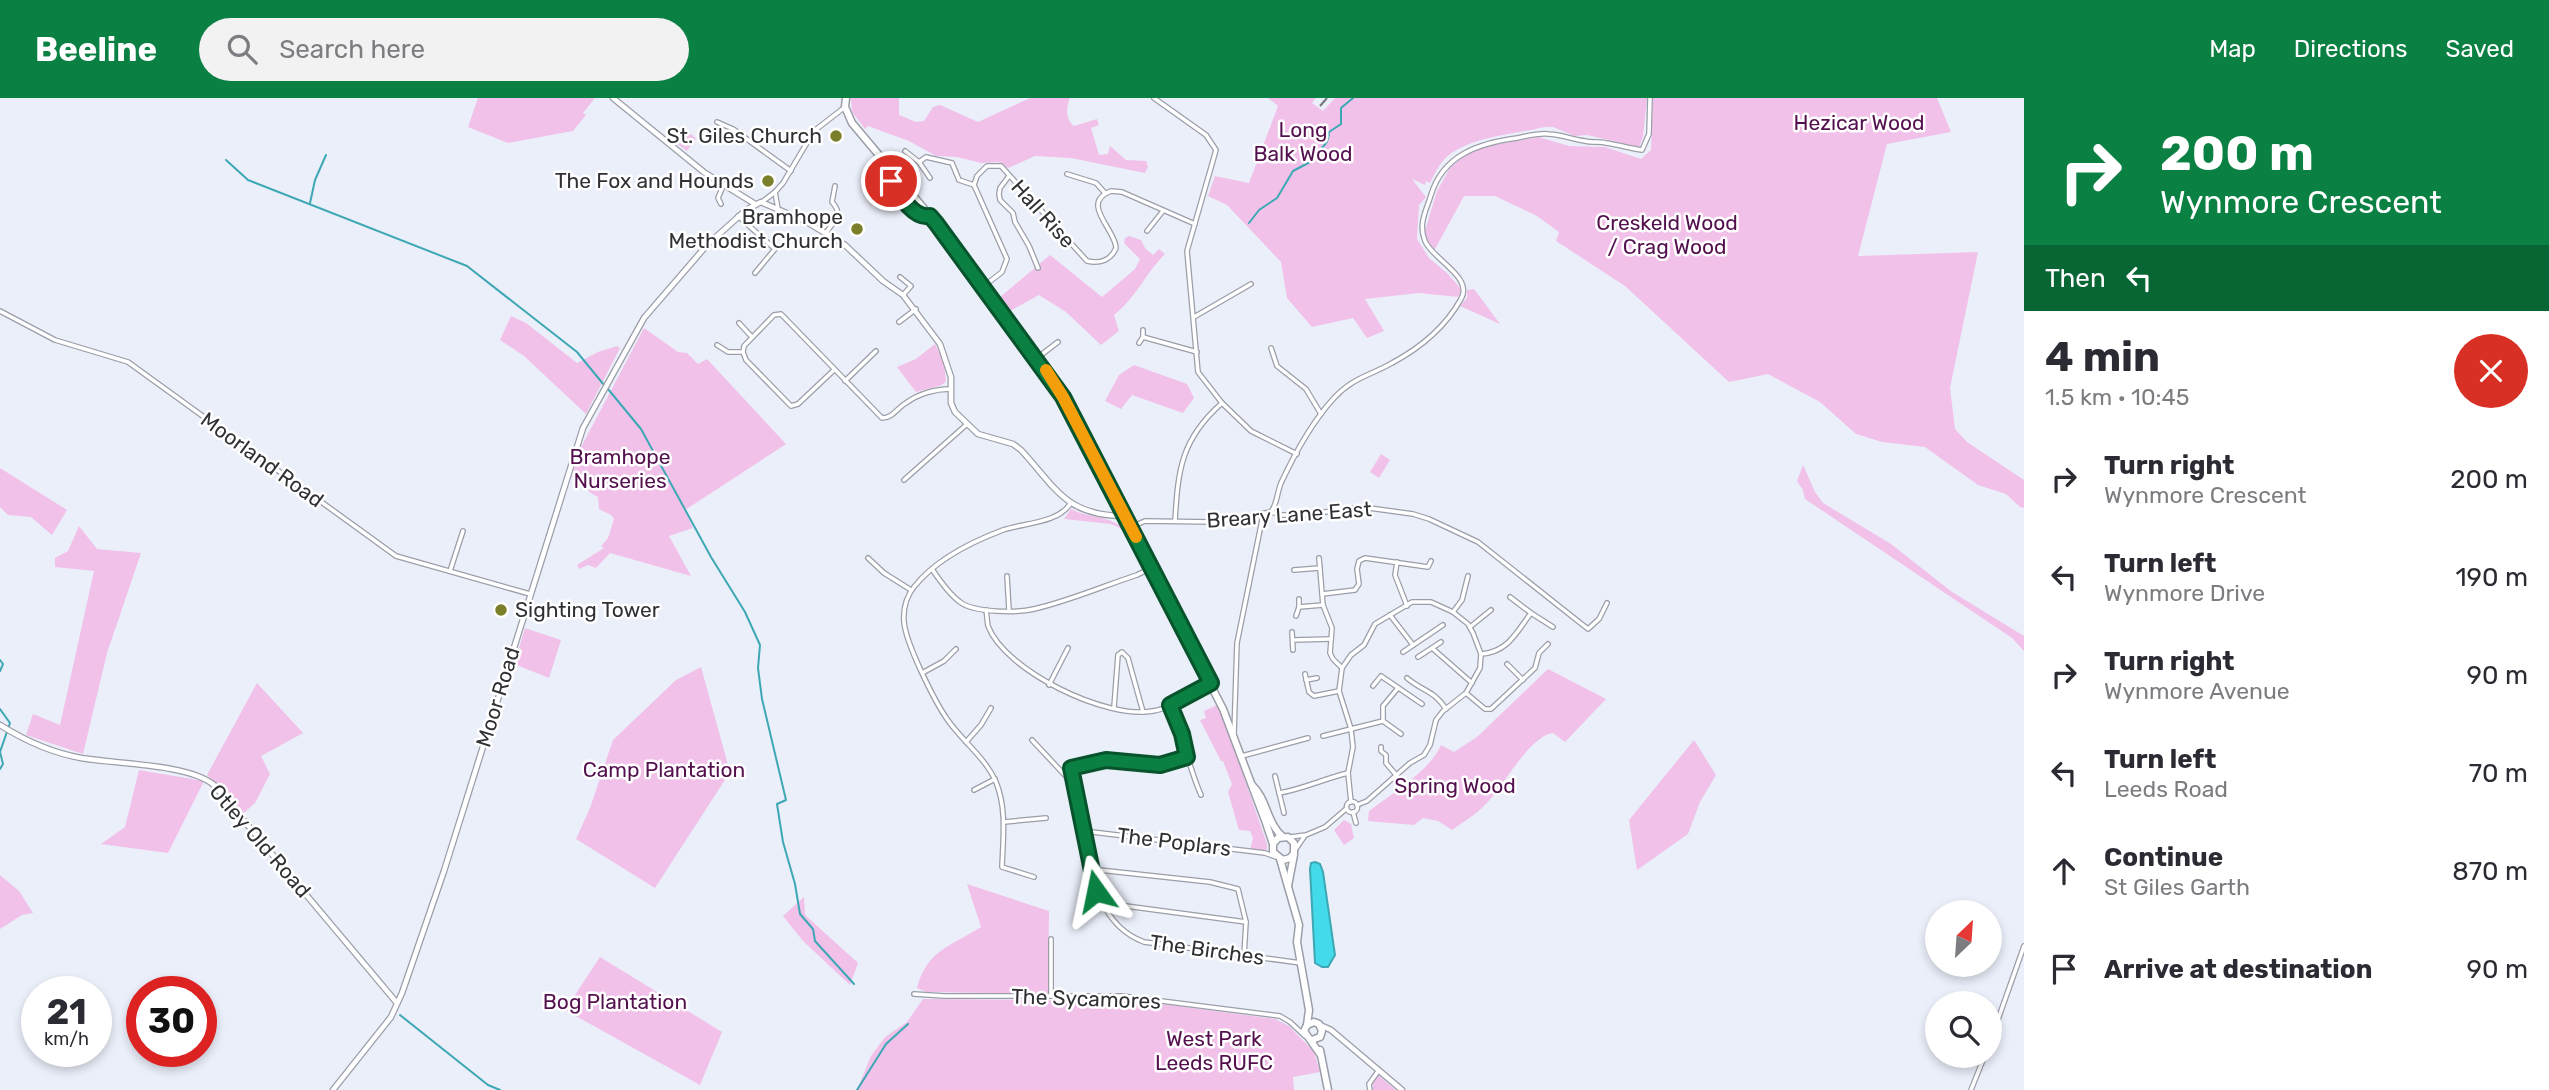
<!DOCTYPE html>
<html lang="en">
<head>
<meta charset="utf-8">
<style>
	body { margin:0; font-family:Rubik,sans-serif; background:#f2f2f3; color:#2b2b33; height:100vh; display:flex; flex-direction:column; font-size:26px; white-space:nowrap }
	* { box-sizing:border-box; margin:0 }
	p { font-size:23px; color:#7c7c81 }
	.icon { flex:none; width:38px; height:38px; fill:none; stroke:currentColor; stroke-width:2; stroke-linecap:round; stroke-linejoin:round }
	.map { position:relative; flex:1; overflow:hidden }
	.drawer { display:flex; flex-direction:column; background:#fff; width:525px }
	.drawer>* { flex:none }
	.guide { background:#0b8043; color:#fff; overflow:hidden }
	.needle { width:46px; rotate:25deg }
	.fabs { position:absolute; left:1925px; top:802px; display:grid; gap:14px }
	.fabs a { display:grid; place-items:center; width:77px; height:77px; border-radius:50%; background:#fff; box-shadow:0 4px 10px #0003; font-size:35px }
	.speed { position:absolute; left:21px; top:878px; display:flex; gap:14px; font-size:35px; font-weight:700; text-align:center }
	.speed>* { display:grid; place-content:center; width:91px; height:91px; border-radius:50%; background:#fff; box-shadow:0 4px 10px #0003; line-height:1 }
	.speed small { font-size:18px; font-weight:400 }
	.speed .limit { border:10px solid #d22; background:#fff; color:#111 }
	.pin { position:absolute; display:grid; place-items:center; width:60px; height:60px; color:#fff; margin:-30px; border:4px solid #fff; border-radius:50%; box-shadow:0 2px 7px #0007 }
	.me { position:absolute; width:77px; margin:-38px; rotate:348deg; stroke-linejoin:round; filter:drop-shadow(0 0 5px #0008) }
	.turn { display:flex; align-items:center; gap:24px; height:147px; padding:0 21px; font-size:32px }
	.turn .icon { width:91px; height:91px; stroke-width:2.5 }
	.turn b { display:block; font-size:49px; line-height:60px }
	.then { display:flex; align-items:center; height:66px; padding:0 21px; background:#0003; gap:14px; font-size:26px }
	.round { display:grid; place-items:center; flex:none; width:74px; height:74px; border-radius:37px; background:#f2f2f3 }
	.summary { display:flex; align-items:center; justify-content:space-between; height:119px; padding:0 21px }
	h1 { font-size:42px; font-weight:700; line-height:52px }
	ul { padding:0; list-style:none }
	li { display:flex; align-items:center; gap:21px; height:98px; padding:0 21px }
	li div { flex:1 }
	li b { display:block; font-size:26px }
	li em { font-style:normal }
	header { display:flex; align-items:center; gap:42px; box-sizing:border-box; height:98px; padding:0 35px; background:#0b8043; color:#fff }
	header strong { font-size:33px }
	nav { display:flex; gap:38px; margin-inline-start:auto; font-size:24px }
	.search { width:490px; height:63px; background:#f2f2f3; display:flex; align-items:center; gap:18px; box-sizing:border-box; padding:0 24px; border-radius:38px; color:#7c7c81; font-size:26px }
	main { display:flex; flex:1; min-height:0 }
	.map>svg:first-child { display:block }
</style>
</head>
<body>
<header>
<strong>Beeline</strong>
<div class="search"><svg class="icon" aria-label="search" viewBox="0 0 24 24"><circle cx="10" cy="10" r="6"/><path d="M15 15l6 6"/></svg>Search here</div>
<nav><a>Map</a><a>Directions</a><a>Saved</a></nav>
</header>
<main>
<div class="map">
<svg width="2024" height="992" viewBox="0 0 2024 992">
	<rect width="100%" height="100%" fill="#ebeffa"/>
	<!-- green -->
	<g fill="#f1c1ea">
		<path d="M478 0H595L583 15 586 17 573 33 508 45 468 29Z"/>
		<path d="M851 0H899V17L916 24 924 23 933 9 940 7 978 24 1030 0H1070C1066 9 1065 21 1074 28L1097 21 1099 27 1091 30 1099 57 1108 56 1110 48 1126 62 1146 63 1148 69 1145 75 1071 60 1035 58 1008 70 998 64 981 65 957 59 936 58 909 43 868 28 865 31 852 14Z"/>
		<path d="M1268 0H1316L1312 5 1323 13 1335 0H1647L1643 39 1639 49 1587 37 1575 38 1553 29H1545C1515 36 1474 38 1449 57 1440 64 1435 75 1430 85L1426 83 1425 87 1412 81 1426 99 1419 107 1417 141 1429 160 1447 175 1463 193 1458 199 1419 195 1365 201 1384 233 1367 240 1353 220 1312 229 1287 200 1281 164 1227 107 1208 98 1215 78 1249 85 1278 8Z"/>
		<path d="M1653 0H1937L1951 34 1887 46 1858 158 1978 154 1950 290 1955 331 1967 344 2024 382V410L2020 409 2006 396 1978 387 1925 349 1882 344 1856 336 1820 304 1768 276 1729 284 1625 188 1556 143 1559 134 1537 118 1495 98H1464L1434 153 1426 142 1425 133 1437 93 1450 70 1465 57 1486 48 1539 39 1569 48 1605 49 1641 61 1651 52Z"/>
		<path d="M681 29 696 40 687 53 672 42Z"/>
		<path d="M1129 138 1141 142 1145 150 1153 157 1159 151 1165 156C1145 176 1136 200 1114 217L1119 233 1101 247 1066 214 1039 197 1010 213 999 200 1050 157 1102 199 1135 171 1140 161 1124 145 1125 140Z"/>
		<path d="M1474 191 1500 226 1460 208 1467 200V192Z"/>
		<path d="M511 218 526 225 577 265 598 254 617 248 620 250 586 316 524 258 500 242Z"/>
		<path d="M644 230 678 254 687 255 698 266 707 261 786 346 685 412 693 430 669 438 691 478 610 455 596 470 588 467 579 471 577 467 604 450 601 448 608 440 614 421 611 417 599 411 598 399 589 394 586 382 572 379 580 351Z"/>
		<path d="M935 246 944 264 946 283 942 287 916 294 897 269 916 261Z"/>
		<path d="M1134 267 1187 286 1194 300 1183 315 1132 297 1121 311 1105 303 1119 277Z"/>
		<path d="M1381 356 1390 362 1379 380 1370 374Z"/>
		<path d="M1803 367 1815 394 1823 405 1891 446 1952 494 2024 538V553L2012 540 1805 401 1803 392 1797 383Z"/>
		<path d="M0 370 67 412 52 437 31 419 8 417 0 409Z"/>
		<path d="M1071 411C1094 423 1117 415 1131 441L1120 430 1111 426 1064 421Z"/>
		<path d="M79 428 97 451 141 455 107 555 83 656 26 637 33 616 60 627 94 473 55 469V460L68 453Z"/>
		<path d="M525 530 561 542 549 580 514 566Z"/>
		<path d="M701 569 730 674 655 790 576 741 590 710 613 642 676 582Z"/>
		<path d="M1548 571 1606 601 1565 644 1553 635C1529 638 1502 691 1484 708 1475 717 1463 724 1452 732L1438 723 1423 720 1414 727 1368 723 1369 713C1391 696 1431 672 1441 647L1454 654 1477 639Z"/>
		<path d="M257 585 303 635 261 658 270 676 255 705 244 715 207 677Z"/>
		<path d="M1217 607 1227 630 1267 746V751L1262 754 1250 752 1253 740 1250 733 1239 732 1228 694 1232 686 1223 663H1221L1200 622 1206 620 1204 613Z"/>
		<path d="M1694 642 1716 677 1700 704 1688 736 1637 772 1629 722Z"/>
		<path d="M139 672 204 683 168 755 101 746 125 729Z"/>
		<path d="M1344 722 1351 726 1354 740 1344 747 1334 732Z"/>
		<path d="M0 777 19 793 33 815 22 817 0 831Z"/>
		<path d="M967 786 1049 813 1048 896 926 894 917 890C927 852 951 848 981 829Z"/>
		<path d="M804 799 805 817 858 865 850 887 803 843 783 818Z"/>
		<path d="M600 859 722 934 700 987 565 912Z"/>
		<path d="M1117 900 1275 921 1289 928 1314 954 1320 974 1293 979 1294 992H857L871 958 885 939 907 924 923 901 1041 902Z"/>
		<path d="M1378 977 1396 992H1373V983Z"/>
	</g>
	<!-- water -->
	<path fill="#43dbeb" stroke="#3da8b4" stroke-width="2" d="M1315 764 1320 766 1323 774 1335 857 1328 869H1322L1315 865 1310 771 1311 765Z"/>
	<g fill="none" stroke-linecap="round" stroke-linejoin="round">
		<!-- stream -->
		<g stroke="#3da8b4" stroke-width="2">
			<path d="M226 62 248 82 467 168 577 254 604 287"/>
			<path d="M310 105 315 82 326 57"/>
			<path d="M1249 125 1259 112 1277 100 1293 73 1312 63V58C1321 51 1329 46 1329 34L1341 26V10L1353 0"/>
			<path d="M608 291 641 331 711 459 745 514 760 547 758 570 762 601 786 702 777 706 783 744 795 786 800 816 813 831 815 843 854 886"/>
			<path d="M0 562 3 566 0 573"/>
			<path d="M0 611 10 625 0 654 3 666 0 671"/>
			<path d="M400 917 488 987 500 992"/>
			<path d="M857 992 886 946 908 926"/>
		</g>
		<!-- minor casing -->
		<g stroke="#9b9ea8" stroke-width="6">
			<g id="minor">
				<path d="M1154 0 1206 37 1216 52 1187 153 1198 274 1222 305 1251 333 1297 356"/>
				<path d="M717 24 733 31 791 73"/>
				<path d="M905 53 919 64 930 80"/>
				<path d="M919 64 926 59 952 65 959 82 974 87"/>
				<path d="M890 71C888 90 908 108 922 119L930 118"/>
				<path d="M1067 76 1096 85 1105 95"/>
				<path d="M1009 78 1000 90 999 96 1000 102 1013 115 1015 124 1029 148 1038 170"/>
				<path d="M775 94 778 111"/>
				<path d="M762 104 775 94 783 85 814 33 845 9"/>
				<path d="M721 106 718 100 723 88"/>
				<path d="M738 118 775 151 755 175"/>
				<path d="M1147 133 1163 113"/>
				<path d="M826 135C834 122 844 117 832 104L835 88"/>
				<path d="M900 179 911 188 903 197"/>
				<path d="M984 188 1002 174 1007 161 974 87 977 78 987 68H1001L1087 163C1100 166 1111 162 1116 150 1116 132 1079 105 1111 93L1122 94 1195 126"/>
				<path d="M0 213 55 242 128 264 396 458 530 496"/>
				<path d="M1194 219 1251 186"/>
				<path d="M899 224 916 211"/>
				<path d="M739 225 751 238"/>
				<path d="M1143 239 1197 254"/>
				<path d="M1139 245 1143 239V232"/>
				<path d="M717 247 728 254H743"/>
				<path d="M1271 250 1277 268 1306 291 1321 316"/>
				<path d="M1037 260 1058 244"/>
				<path d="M834 272 798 306 791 308 746 262 743 254 744 248 774 217 781 216 882 320C893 320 897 310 906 305 918 296 935 291 950 291"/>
				<path d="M845 283 876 253"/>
				<path d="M904 382 966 327"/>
				<path d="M1271 414C1277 406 1277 395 1281 385 1295 355 1312 324 1334 300 1354 279 1369 278 1392 265 1420 250 1446 228 1461 201 1474 179 1432 161 1425 143 1418 126 1426 113 1431 97 1443 57 1479 45 1517 40 1527 38 1538 35 1548 36 1561 36 1573 42 1585 43 1592 45 1599 43 1606 45 1618 47 1630 50 1642 52L1649 36 1650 0"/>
				<path d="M1175 423C1178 372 1181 341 1222 305"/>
				<path d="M1131 429 1145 423 1215 424 1271 414 1281 417H1303L1362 409 1413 416 1429 421 1478 444 1588 531 1599 521 1607 505"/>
				<path d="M868 460 884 475 911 492"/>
				<path d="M1319 460 1323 507 1332 530 1330 555 1333 561 1342 570"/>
				<path d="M1397 464 1395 477 1407 508"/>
				<path d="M932 471C940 483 949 496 960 504 974 515 1018 515 1034 511 1069 503 1103 488 1137 477L1151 470"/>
				<path d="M1294 472 1320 470"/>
				<path d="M450 473 463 433"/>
				<path d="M1007 478 1009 512"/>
				<path d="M1322 496 1355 492 1359 486 1357 471 1359 463 1365 460 1428 469 1431 463"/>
				<path d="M1299 501V509L1323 507"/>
				<path d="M986 512C987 517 987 523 988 528 1005 573 1107 622 1153 613 1172 610 1193 595 1211 585"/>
				<path d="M1453 514 1462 502 1468 478"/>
				<path d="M1531 515 1553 529"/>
				<path d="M1390 517 1413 547"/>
				<path d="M1296 518 1299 509"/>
				<path d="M1470 529 1491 512"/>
				<path d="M1292 534 1293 552"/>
				<path d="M1293 542 1331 541"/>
				<path d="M1432 550 1441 544"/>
				<path d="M1403 554 1443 527"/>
				<path d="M1481 556C1508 554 1516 535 1531 515L1510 499"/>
				<path d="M1418 559 1432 550 1472 585"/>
				<path d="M1507 566 1523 582"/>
				<path d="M924 574 944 563 956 551"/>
				<path d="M1305 576 1309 594 1314 598 1339 593"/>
				<path d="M1407 580C1422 593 1435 593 1446 611"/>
				<path d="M1306 582 1317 580"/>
				<path d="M1049 587 1068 550"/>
				<path d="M1373 588 1381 578 1422 606"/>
				<path d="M1466 595 1485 611H1491L1535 570 1539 555 1548 546"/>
				<path d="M1170 607C1183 636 1188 668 1201 697"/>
				<path d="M1114 609 1118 557 1122 554 1128 560 1143 614"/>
				<path d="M1383 623 1401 636"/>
				<path d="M1234 636 1237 545 1263 417"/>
				<path d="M1323 638 1383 623V608L1398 590"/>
				<path d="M1032 642 1075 688"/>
				<path d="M966 644 981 627 991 610"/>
				<path d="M1381 649V653L1386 657V665L1397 678"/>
				<path d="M1242 658 1308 640"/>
				<path d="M1187 659 1160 667 1114 661 1071 670C1076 691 1081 713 1085 734 1092 777 1098 827 1144 844L1301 865"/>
				<path d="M1275 678 1284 715"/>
				<path d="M974 692 995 681"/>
				<path d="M1279 695C1303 691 1323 681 1348 675"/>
				<circle cx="1352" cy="709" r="5.5"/>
				<path d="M1351 704 1348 675 1353 649 1351 631 1339 593 1342 570 1351 557 1364 547 1375 526 1412 504H1431L1453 514 1468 526 1473 535 1481 556 1480 570 1466 595 1443 613 1436 622 1430 647 1424 657 1410 665 1367 703 1357 707"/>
				<path d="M1353 714 1356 725"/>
				<path d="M1004 724 1046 720"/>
				<path d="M1084 733 1265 755 1276 759"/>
				<path d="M1290 739 1306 737 1325 729 1346 711"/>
				<path d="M1295 752 1304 739"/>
				<path d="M1090 771 1210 784 1238 791 1246 824 1244 858"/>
				<path d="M1034 779 1002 769C1003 741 1007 711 996 684 985 659 962 643 947 621 934 602 906 546 904 524 903 511 906 499 914 489 936 461 971 444 1003 432 1024 425 1058 425 1070 406"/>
				<path d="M1102 807 1111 806 1246 824"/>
				<path d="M1051 841V898"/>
				<path d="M914 896 944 898H1122L1280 918 1290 924 1305 938"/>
				<path d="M1990 944 2024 848"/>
				<path d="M1370 992 1369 986 1379 972"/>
				<path d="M1971 992 1985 957"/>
			</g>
		</g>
		<!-- tertiary casing -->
		<g stroke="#9b9ea8" stroke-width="7">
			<g id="tertiary">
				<path d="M613 0 705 75 755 106"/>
				<path d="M0 627C24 642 53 655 81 660 116 666 189 666 214 687L397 905"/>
				<path d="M1320 927 1331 932 1402 992"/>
				<path d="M333 992 391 919 402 895 444 773 583 330 644 220 707 147 746 112 761 104 807 124 845 147 883 183 903 197 940 246 951 279V305L955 314 978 336 1013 346 1021 352C1057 391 1066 418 1125 418"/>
			</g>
		</g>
		<!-- trunk casing -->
		<g stroke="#9b9ea8" stroke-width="9">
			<g id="trunk">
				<path d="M846 0 845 9 852 25 936 125 1063 299 1223 611 1266 725 1273 746V754L1283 762 1290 760 1294 755V745L1288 739 1278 740 1273 746"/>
				<path d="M1252 687C1267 701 1267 726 1283 739"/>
				<path d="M1280 761 1299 827 1297 844 1309 912 1307 927"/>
				<path d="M1288 788 1294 757"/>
				<path d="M1312 942 1320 939 1322 933 1319 926 1314 924 1307 927 1304 933 1320 956"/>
				<path d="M1320 952 1328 992"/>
			</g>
		</g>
		<!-- minor -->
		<use href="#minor" stroke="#fff" stroke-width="3.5"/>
		<!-- tertiary -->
		<use href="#tertiary" stroke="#fff" stroke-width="4.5"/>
		<!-- trunk -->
		<use href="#trunk" stroke="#fff" stroke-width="6"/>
		<!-- rail -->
		<path stroke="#74767d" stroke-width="2" stroke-dasharray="12 12" stroke-linecap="butt" d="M1320 8 1327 0"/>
	</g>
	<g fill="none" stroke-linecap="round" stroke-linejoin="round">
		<!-- route casing -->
		<g stroke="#07532c" stroke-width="18">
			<path id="route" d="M891 83C899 96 913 121 930 118L936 125 1063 299 1211 585 1170 607 1182 636 1187 659 1160 667 1106 662 1071 670 1096 793"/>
		</g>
		<!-- route -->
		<use href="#route" stroke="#0b8043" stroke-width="12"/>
		<!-- slow -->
		<path stroke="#f59e0b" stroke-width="12" d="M1046 272 1063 299 1136 439"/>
	</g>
	<!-- markers -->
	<g fill="#7c7f29" stroke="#fff" stroke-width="2.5">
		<circle cx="836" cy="38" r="7"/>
		<circle cx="768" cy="83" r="7"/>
		<circle cx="857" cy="131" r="7"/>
		<circle cx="501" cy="512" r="7"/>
	</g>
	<g text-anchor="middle" stroke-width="5" stroke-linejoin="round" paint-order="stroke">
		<!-- park labels -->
		<g font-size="21" fill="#54104e" stroke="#fff">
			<text x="1859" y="32">Hezicar Wood</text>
			<text x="1303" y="39">Long<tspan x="1303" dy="24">Balk Wood</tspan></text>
			<text x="1667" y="132">Creskeld Wood<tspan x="1667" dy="24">/ Crag Wood</tspan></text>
			<text x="620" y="366">Bramhope<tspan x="620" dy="24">Nurseries</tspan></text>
			<text x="664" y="679">Camp Plantation</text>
			<text x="1455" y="695">Spring Wood</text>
			<text x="615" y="911">Bog Plantation</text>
			<text x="1214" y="948">West Park<tspan x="1214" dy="24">Leeds RUFC</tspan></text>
		</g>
		<!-- poi labels -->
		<g font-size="21" fill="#303135" stroke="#fff" text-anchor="end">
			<text x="822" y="45">St. Giles Church</text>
			<text x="754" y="90">The Fox and Hounds</text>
			<text x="843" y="126">Bramhope<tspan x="843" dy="24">Methodist Church</tspan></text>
			<text x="515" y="519" text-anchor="start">Sighting Tower</text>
		</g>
		<!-- street labels -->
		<g font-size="21" fill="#303135" stroke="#fff">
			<text transform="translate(1043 116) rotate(48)" y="7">Hall Rise</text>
			<text transform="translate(262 362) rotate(36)" y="7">Moorland Road</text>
			<text transform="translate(1289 417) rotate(-4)" y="7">Breary Lane East</text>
			<text transform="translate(498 599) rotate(-73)" y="7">Moor Road</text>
			<text transform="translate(260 743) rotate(49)" y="7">Otley Old Road</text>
			<text transform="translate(1174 744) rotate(7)" y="7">The Poplars</text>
			<text transform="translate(1207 852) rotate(8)" y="7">The Birches</text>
			<text transform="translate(1086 901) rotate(2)" y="7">The Sycamores</text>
		</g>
	</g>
</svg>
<div class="fabs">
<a><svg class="needle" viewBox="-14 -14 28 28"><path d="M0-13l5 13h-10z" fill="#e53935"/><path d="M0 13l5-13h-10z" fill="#7c7c81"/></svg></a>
<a><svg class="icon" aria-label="search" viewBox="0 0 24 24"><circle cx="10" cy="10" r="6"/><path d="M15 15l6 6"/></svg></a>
</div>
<div class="speed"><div>21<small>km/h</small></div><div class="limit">30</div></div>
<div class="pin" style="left:891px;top:83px;background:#d93025"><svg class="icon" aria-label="arrive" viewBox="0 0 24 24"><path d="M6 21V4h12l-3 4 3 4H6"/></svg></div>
<svg class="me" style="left:1096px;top:793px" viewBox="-20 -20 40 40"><path d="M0-17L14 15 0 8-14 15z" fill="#0b8043" stroke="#fff" stroke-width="4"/></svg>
</div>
<section class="drawer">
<div class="guide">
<div class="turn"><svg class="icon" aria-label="right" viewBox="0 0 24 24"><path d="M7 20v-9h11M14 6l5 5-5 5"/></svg><div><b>200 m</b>Wynmore Crescent</div></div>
<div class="then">Then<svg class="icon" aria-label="left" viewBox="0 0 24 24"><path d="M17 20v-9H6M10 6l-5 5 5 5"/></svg></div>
</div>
<div class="summary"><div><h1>4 min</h1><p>1.5 km · 10:45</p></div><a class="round" style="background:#d93025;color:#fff"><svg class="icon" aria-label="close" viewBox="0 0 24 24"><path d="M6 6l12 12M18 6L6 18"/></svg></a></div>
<ul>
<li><svg class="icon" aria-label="right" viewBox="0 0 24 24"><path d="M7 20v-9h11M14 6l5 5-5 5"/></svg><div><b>Turn right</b><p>Wynmore Crescent</p></div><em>200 m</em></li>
<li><svg class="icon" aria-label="left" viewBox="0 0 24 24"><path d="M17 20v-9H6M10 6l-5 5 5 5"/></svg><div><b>Turn left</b><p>Wynmore Drive</p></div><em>190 m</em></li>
<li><svg class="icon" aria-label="right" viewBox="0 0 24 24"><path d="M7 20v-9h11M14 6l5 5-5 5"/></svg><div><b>Turn right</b><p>Wynmore Avenue</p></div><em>90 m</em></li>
<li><svg class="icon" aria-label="left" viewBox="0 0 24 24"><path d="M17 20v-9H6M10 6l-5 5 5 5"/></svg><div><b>Turn left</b><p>Leeds Road</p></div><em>70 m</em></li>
<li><svg class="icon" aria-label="ahead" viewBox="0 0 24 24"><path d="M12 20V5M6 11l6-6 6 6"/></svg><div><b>Continue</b><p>St Giles Garth</p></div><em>870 m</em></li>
<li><svg class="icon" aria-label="arrive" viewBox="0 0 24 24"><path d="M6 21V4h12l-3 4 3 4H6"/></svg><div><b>Arrive at destination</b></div><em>90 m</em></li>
</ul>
</section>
</main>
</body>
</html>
